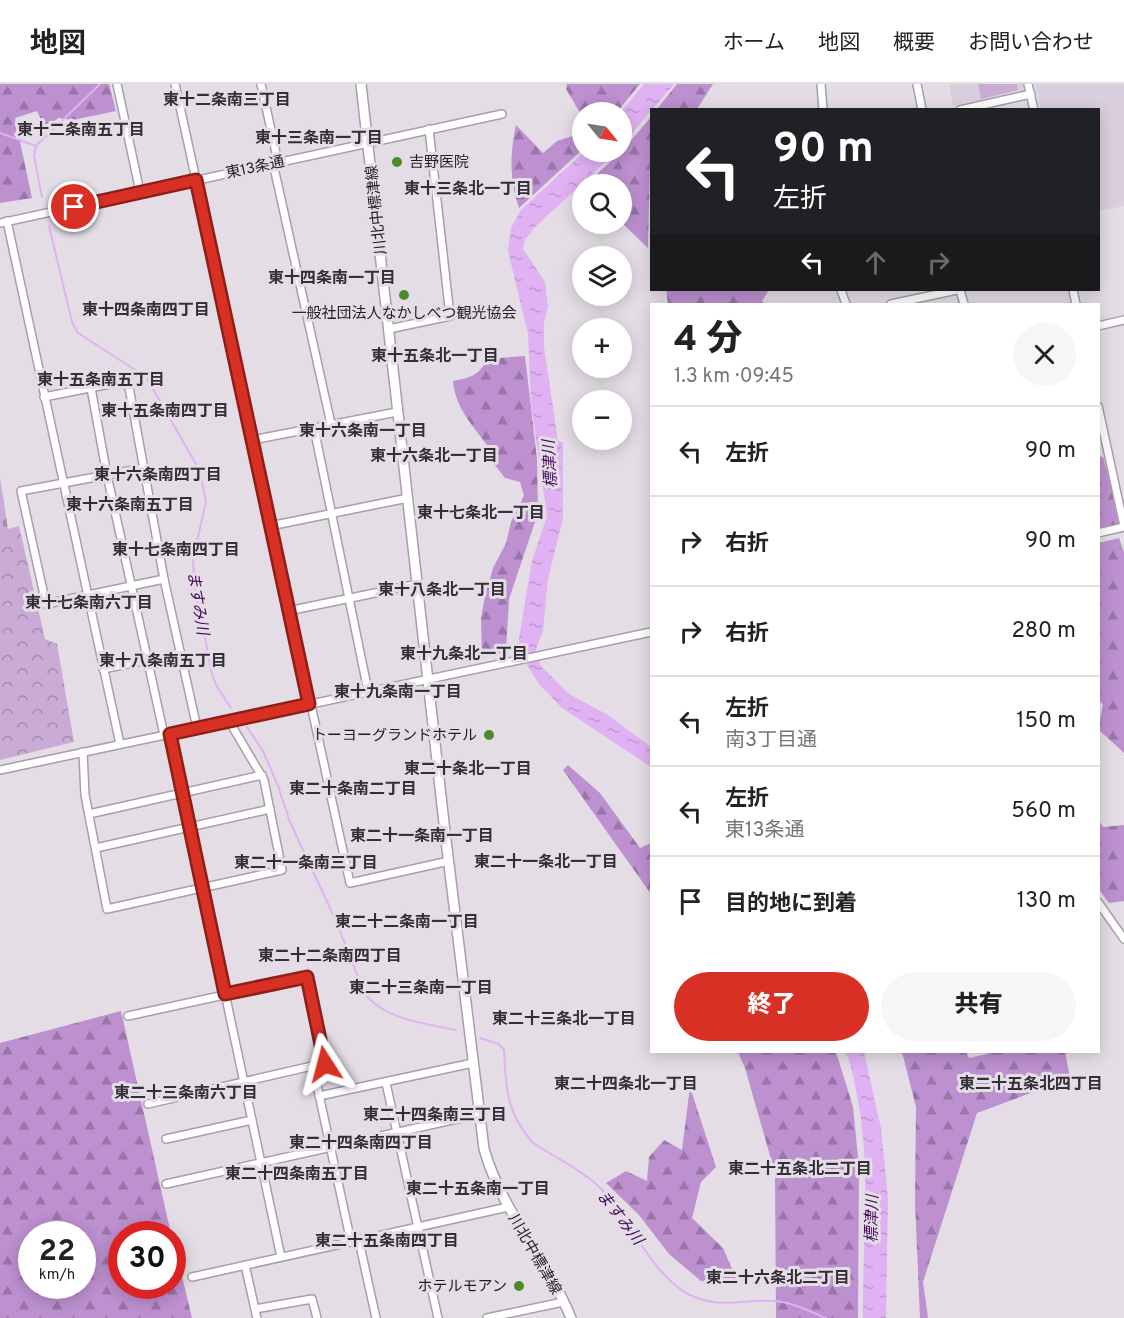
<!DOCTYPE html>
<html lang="ja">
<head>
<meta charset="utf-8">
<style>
	body { margin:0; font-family:Overpass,"Noto Sans JP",sans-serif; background:#f6f6f6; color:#222; height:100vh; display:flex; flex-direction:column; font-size:22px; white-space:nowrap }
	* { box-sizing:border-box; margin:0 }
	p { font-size:20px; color:#767676 }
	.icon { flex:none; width:33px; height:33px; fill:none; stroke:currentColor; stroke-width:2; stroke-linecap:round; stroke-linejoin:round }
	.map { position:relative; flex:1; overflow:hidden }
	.sheet { position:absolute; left:650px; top:219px; width:450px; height:750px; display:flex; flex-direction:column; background:#fff; border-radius:0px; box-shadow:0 3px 15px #0003 }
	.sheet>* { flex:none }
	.banner { position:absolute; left:650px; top:24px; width:450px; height:183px; border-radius:0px; box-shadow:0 3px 15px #0003; background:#202124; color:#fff; overflow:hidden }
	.needle { width:39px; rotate:120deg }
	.controls { position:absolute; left:572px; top:18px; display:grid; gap:12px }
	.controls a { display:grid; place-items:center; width:60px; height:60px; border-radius:50%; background:#fff; box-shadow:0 3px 15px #0003; font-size:30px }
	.speed { position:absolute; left:18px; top:1137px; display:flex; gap:12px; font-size:30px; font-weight:700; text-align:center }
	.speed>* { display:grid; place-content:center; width:78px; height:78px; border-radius:50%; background:#fff; box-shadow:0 3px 15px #0003; line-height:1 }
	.speed small { font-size:15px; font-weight:400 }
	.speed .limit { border:9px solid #d22; background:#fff; color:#111 }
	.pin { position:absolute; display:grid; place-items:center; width:51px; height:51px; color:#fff; margin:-26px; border:3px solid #fff; border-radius:50%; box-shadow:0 2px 6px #0007 }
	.me { position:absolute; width:66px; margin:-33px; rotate:351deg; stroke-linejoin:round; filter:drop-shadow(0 0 4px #0008) }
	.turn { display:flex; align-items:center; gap:21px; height:126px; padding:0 24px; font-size:27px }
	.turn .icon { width:78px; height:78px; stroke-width:2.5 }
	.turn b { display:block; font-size:42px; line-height:51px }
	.lanes { display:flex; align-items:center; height:57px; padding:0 24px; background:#0003; justify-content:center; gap:30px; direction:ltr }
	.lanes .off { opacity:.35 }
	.round { display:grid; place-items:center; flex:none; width:63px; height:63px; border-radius:32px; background:#f6f6f6 }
	.summary { display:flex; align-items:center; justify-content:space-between; height:102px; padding:0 24px }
	h1 { font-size:36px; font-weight:800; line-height:45px }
	.primary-button { display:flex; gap:12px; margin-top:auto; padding:12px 24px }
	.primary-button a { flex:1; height:69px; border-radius:36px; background:#d93025; color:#fff; font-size:24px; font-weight:800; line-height:69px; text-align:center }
	.primary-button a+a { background:#f6f6f6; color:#222 }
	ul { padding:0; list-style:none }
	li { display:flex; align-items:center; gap:18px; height:90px; padding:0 24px; border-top:2px solid #e0e0e0 }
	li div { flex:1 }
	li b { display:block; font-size:22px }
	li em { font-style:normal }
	header { display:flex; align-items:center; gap:36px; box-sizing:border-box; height:84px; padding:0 30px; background:#fff; border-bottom:2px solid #e0e0e0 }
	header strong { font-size:28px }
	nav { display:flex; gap:33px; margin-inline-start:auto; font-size:21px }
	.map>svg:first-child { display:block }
</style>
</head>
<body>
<header>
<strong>地図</strong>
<nav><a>ホーム</a><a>地図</a><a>概要</a><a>お問い合わせ</a></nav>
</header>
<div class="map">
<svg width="1124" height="1234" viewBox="0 0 1124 1234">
	<defs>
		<pattern id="forest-firs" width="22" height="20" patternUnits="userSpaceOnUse" patternTransform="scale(1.5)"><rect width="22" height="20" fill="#bd90d0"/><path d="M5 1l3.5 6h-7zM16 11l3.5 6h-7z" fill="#9975a8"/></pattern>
		<pattern id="cemetery-stones" width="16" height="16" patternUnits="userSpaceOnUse" patternTransform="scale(1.5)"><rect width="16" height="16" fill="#c9abd5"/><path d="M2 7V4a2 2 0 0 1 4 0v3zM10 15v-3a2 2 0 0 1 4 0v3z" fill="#a38bac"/></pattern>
		<pattern id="park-crowns" width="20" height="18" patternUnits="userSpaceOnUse" patternTransform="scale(1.5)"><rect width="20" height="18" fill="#c9abd5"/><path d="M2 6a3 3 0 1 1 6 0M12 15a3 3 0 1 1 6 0" fill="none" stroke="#a38bac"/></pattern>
		<pattern id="water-ripples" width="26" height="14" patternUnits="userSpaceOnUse" patternTransform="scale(1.5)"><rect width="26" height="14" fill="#e0b1f3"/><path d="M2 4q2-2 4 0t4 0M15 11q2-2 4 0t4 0" fill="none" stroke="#c098d0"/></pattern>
	</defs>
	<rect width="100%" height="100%" fill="#e4dde6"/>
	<!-- built -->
	<g fill="#dacfdf">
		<path d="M949 0H1024L1025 6 953 22Z"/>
		<path d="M1035 0H1124V122L1098 127V26L1041 25Z"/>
	</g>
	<!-- grass -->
	<path fill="#c9abd5" d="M978 0H1017L1018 6 981 15Z"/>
	<!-- forest -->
	<g fill="url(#forest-firs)" fill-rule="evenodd">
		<path d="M0 0H109L116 27 73 36 58 34 46 46 37 27 15 34 32 114 0 119Z"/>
		<path d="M567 0H640L617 28H582V32L566 5Z"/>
		<path d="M677 0H713L697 25H657Z"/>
		<path d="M651 33 648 164 621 138V100H586L621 68Z"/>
		<path d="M516 41 543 69 557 57 579 50 582 43V66L519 124C509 96 510 69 516 41Z"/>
		<path d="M666 206H769L762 217 764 220H668Z"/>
		<path d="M525 272 537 375 538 429 509 515 506 567 482 574 481 534 485 512 493 484 506 459 511 438 524 412 520 398 505 394 491 376V367C475 343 456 327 453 297 470 294 480 291 487 275Z"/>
		<path d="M1098 372 1103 373 1122 441 1098 445Z"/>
		<path d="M1119 454 1124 468V669L1098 645 1103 621 1098 615V459Z"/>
		<path d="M568 681 600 709 640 764 651 759V810L563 686Z"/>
		<path d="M1098 735 1103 743 1124 741V817L1109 819 1098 804Z"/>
		<path d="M121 927 171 1150H122V1202H172L173 1155 192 1234H0V959ZM82 1150V1202H32V1150Z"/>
		<path d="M738 968H835L838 974 853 1023 859 1083 858 1234H776L775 1089 745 984Z"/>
		<path d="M902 968H966L969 974 988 970V968H1065L1071 998 1028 1010 977 1029 923 1198 928 1234H920L915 1119 916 1023Z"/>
		<path d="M690 1003 716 1083 701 1098 692 1134 723 1164 739 1201 701 1197 669 1170 639 1131 606 1099 626 1087 647 1097 649 1073 664 1056 682 1066Z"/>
	</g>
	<!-- cemetery -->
	<path fill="url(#cemetery-stones)" d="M0 394 8 445 0 447Z"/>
	<!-- park -->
	<path fill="url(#park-crowns)" d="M19 442 45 555 57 560 74 658 0 676V447Z"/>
	<!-- water -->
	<g fill="url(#water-ripples)">
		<path d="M644 0H674L621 62V28Z"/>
		<path d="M584 68H616L535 143 525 156 523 165 545 198 548 223 544 238V263L558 357 563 358V434L548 495 543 547 536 565 540 581 569 610 608 631 651 663V683L562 624 539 600 520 570 519 554 532 477 547 432 531 319 528 250 508 167 511 144 521 126Z"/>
		<path d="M845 968H864L881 1044 888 1114 886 1234H863C862 1160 872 1085 857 1012 854 997 852 981 845 968Z"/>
	</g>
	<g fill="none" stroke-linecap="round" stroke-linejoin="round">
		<!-- stream -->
		<g stroke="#e0b1f3" stroke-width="2">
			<path d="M0 49 36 62"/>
			<path d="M36 62 100 0"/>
			<path d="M36 62 34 72 42 113"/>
			<path d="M49 142 72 238 78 249 146 293 200 387 206 418 193 474 194 498 212 590 216 601 231 624"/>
			<path d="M247 643 263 667 278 702 290 738 336 837 364 908C382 935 426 940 456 946"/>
			<path d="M480 954 499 960 504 966C506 1005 506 1028 533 1059 553 1072 589 1090 604 1108 629 1137 655 1193 688 1210 720 1226 742 1215 774 1217 792 1218 809 1227 826 1234"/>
		</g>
		<!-- minor casing -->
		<g stroke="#a69fa9" stroke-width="10">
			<g id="minor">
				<path d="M117 0 140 108"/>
				<path d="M175 0 350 799 449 777"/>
				<path d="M261 0 278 78"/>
				<path d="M821 0 823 26"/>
				<path d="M917 0 922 26"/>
				<path d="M1028 0 1034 26"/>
				<path d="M960 26 1031 10"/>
				<path d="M273 79 331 340"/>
				<path d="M7 137 120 660"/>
				<path d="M0 139 502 30"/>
				<path d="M841 206 846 220"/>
				<path d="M960 206 964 220"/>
				<path d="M1073 206 1076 220"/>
				<path d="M891 220 957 206"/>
				<path d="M1098 242 1124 236"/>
				<path d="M389 245 450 232 429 45"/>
				<path d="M91 304 107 391 164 651"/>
				<path d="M44 313 120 298 129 303 164 495 197 644"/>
				<path d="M1098 322 1124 442"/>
				<path d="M314 344 368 607"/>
				<path d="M252 356 397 328"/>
				<path d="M144 384 21 407 46 520 164 495"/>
				<path d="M270 442 408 414"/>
				<path d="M1098 449 1124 443"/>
				<path d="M288 527 418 500"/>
				<path d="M103 585 181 569"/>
				<path d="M170 650 281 1173"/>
				<path d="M83 668 85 711 107 825 282 786 264 696 229 637"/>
				<path d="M0 686 651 548"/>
				<path d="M89 730 262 691"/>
				<path d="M96 764 270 725"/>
				<path d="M1098 818 1124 855"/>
				<path d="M128 932 307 893 325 979 148 1020"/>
				<path d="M313 983 351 1158"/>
				<path d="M386 999 438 1234"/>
				<path d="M319 1012 473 979"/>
				<path d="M166 1055 252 1036"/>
				<path d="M166 1100 479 1030"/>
				<path d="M359 1157 376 1234"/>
				<path d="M245 1181 257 1234"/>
				<path d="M192 1193 508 1123"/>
				<path d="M255 1225 312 1215 317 1234"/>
				<path d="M487 1234 563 1218"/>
			</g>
		</g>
		<!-- major casing -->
		<g stroke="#a69fa9" stroke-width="12">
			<path id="major" d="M361 0 445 748 484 1065C502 1128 547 1175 571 1234"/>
		</g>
		<!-- minor -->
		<use href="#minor" stroke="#fff" stroke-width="7"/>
		<!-- major -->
		<use href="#major" stroke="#fff" stroke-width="9"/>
	</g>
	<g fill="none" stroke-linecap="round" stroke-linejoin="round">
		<!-- route casing -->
		<g stroke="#8d1f18" stroke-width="15">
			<path id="route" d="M74 123 196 96 309 620 170 650 225 910 307 893 325 980"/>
		</g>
		<!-- route -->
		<use href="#route" stroke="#d93025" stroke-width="10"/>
	</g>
	<!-- markers -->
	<g fill="#4d8a29" stroke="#e4dde6" stroke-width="2">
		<circle cx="397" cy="78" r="6"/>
		<circle cx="404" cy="211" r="6"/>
		<circle cx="489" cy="651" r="6"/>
		<circle cx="519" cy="1202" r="6"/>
	</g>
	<g text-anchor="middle" stroke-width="6" stroke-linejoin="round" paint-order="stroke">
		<!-- poi labels -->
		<g font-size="15" fill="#1f1d20" stroke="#e4dde6" text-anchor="end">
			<text x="409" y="83" text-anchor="start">吉野医院</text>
			<text x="404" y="234" text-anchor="middle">一般社団法人なかしべつ観光協会</text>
			<text x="477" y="656">トーヨーグランドホテル</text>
			<text x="507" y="1207">ホテルモアン</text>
		</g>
		<!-- street labels -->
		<g font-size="15" fill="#1f1d20" stroke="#e4dde6">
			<text transform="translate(255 83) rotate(-12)" y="5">東13条通</text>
			<text transform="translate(376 126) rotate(-96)" y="5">川北中標津線</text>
			<text transform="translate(535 1170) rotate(60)" y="5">川北中標津線</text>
		</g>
		<!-- neighbourhood labels -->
		<g font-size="16" font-weight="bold" fill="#342f36" stroke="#e4dde6">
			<text x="227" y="21">東十二条南三丁目</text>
			<text x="81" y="51">東十二条南五丁目</text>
			<text x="319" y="59">東十三条南一丁目</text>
			<text x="468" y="110">東十三条北一丁目</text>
			<text x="332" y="199">東十四条南一丁目</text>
			<text x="146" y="231">東十四条南四丁目</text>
			<text x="435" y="277">東十五条北一丁目</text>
			<text x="101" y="301">東十五条南五丁目</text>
			<text x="165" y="332">東十五条南四丁目</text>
			<text x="363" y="352">東十六条南一丁目</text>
			<text x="434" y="377">東十六条北一丁目</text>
			<text x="158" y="396">東十六条南四丁目</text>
			<text x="130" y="426">東十六条南五丁目</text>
			<text x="481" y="434">東十七条北一丁目</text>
			<text x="176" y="471">東十七条南四丁目</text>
			<text x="442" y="511">東十八条北一丁目</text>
			<text x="89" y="524">東十七条南六丁目</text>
			<text x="464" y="575">東十九条北一丁目</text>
			<text x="163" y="582">東十八条南五丁目</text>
			<text x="398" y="613">東十九条南一丁目</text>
			<text x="468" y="690">東二十条北一丁目</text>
			<text x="353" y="710">東二十条南二丁目</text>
			<text x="422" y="757">東二十一条南一丁目</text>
			<text x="546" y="783">東二十一条北一丁目</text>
			<text x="306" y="784">東二十一条南三丁目</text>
			<text x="407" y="843">東二十二条南一丁目</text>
			<text x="330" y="877">東二十二条南四丁目</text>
			<text x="421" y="909">東二十三条南一丁目</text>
			<text x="564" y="940">東二十三条北一丁目</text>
			<text x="626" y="1005">東二十四条北一丁目</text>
			<text x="1031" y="1005">東二十五条北四丁目</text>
			<text x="186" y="1014">東二十三条南六丁目</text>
			<text x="435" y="1036">東二十四条南三丁目</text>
			<text x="361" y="1064">東二十四条南四丁目</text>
			<text x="800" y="1090">東二十五条北二丁目</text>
			<text x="297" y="1095">東二十四条南五丁目</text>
			<text x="478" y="1110">東二十五条南一丁目</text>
			<text x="387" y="1162">東二十五条南四丁目</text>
			<text x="778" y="1199">東二十六条北二丁目</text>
		</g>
		<!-- water labels -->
		<g font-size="16" font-style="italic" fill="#460a59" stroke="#e4dde6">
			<text transform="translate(549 380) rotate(-93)" y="6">標津川</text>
			<text transform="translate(199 519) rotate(81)" y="6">ますみ川</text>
			<text transform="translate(621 1133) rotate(52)" y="6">ますみ川</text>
			<text transform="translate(871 1135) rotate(-89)" y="6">標津川</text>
		</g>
	</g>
</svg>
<div class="controls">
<a><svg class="needle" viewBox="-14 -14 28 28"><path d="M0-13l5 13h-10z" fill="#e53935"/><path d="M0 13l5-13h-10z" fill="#767676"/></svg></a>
<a><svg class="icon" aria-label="search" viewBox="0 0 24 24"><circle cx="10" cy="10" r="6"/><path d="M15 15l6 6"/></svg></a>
<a><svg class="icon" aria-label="layers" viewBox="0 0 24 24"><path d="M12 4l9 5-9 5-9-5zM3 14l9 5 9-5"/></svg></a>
<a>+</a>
<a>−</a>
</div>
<div class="speed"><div>22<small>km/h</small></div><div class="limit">30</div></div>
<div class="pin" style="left:74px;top:123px;background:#d93025"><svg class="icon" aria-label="arrive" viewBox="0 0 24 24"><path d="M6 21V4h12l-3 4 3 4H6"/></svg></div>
<svg class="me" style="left:325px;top:980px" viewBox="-20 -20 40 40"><path d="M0-17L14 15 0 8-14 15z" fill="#d93025" stroke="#fff" stroke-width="4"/></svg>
<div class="banner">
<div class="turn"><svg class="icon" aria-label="left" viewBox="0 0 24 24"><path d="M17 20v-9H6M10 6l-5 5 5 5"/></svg><div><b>90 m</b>左折</div></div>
<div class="lanes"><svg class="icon" aria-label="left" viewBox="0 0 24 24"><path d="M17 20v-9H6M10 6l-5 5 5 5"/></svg><svg class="icon off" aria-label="ahead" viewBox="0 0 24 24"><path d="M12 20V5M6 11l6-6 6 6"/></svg><svg class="icon off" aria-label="right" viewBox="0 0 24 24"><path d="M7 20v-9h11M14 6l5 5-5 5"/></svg></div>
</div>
<section class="sheet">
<div class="summary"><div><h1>4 分</h1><p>1.3 km · 09:45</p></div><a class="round"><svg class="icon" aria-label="close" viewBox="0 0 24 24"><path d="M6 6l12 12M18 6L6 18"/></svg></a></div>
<ul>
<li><svg class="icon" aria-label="left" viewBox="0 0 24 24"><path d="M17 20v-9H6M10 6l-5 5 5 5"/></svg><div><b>左折</b></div><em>90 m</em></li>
<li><svg class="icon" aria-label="right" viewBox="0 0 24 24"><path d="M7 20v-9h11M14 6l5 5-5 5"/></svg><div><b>右折</b></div><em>90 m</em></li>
<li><svg class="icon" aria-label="right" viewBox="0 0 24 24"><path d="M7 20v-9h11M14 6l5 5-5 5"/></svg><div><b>右折</b></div><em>280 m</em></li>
<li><svg class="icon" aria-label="left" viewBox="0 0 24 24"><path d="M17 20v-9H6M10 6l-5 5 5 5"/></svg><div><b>左折</b><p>南3丁目通</p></div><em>150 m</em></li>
<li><svg class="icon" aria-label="left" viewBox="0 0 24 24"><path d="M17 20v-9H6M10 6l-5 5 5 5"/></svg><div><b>左折</b><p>東13条通</p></div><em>560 m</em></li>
<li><svg class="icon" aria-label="arrive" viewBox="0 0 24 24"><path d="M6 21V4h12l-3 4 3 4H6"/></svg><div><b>目的地に到着</b></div><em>130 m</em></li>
</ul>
<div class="primary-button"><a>終了</a><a>共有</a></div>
</section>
</div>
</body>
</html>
